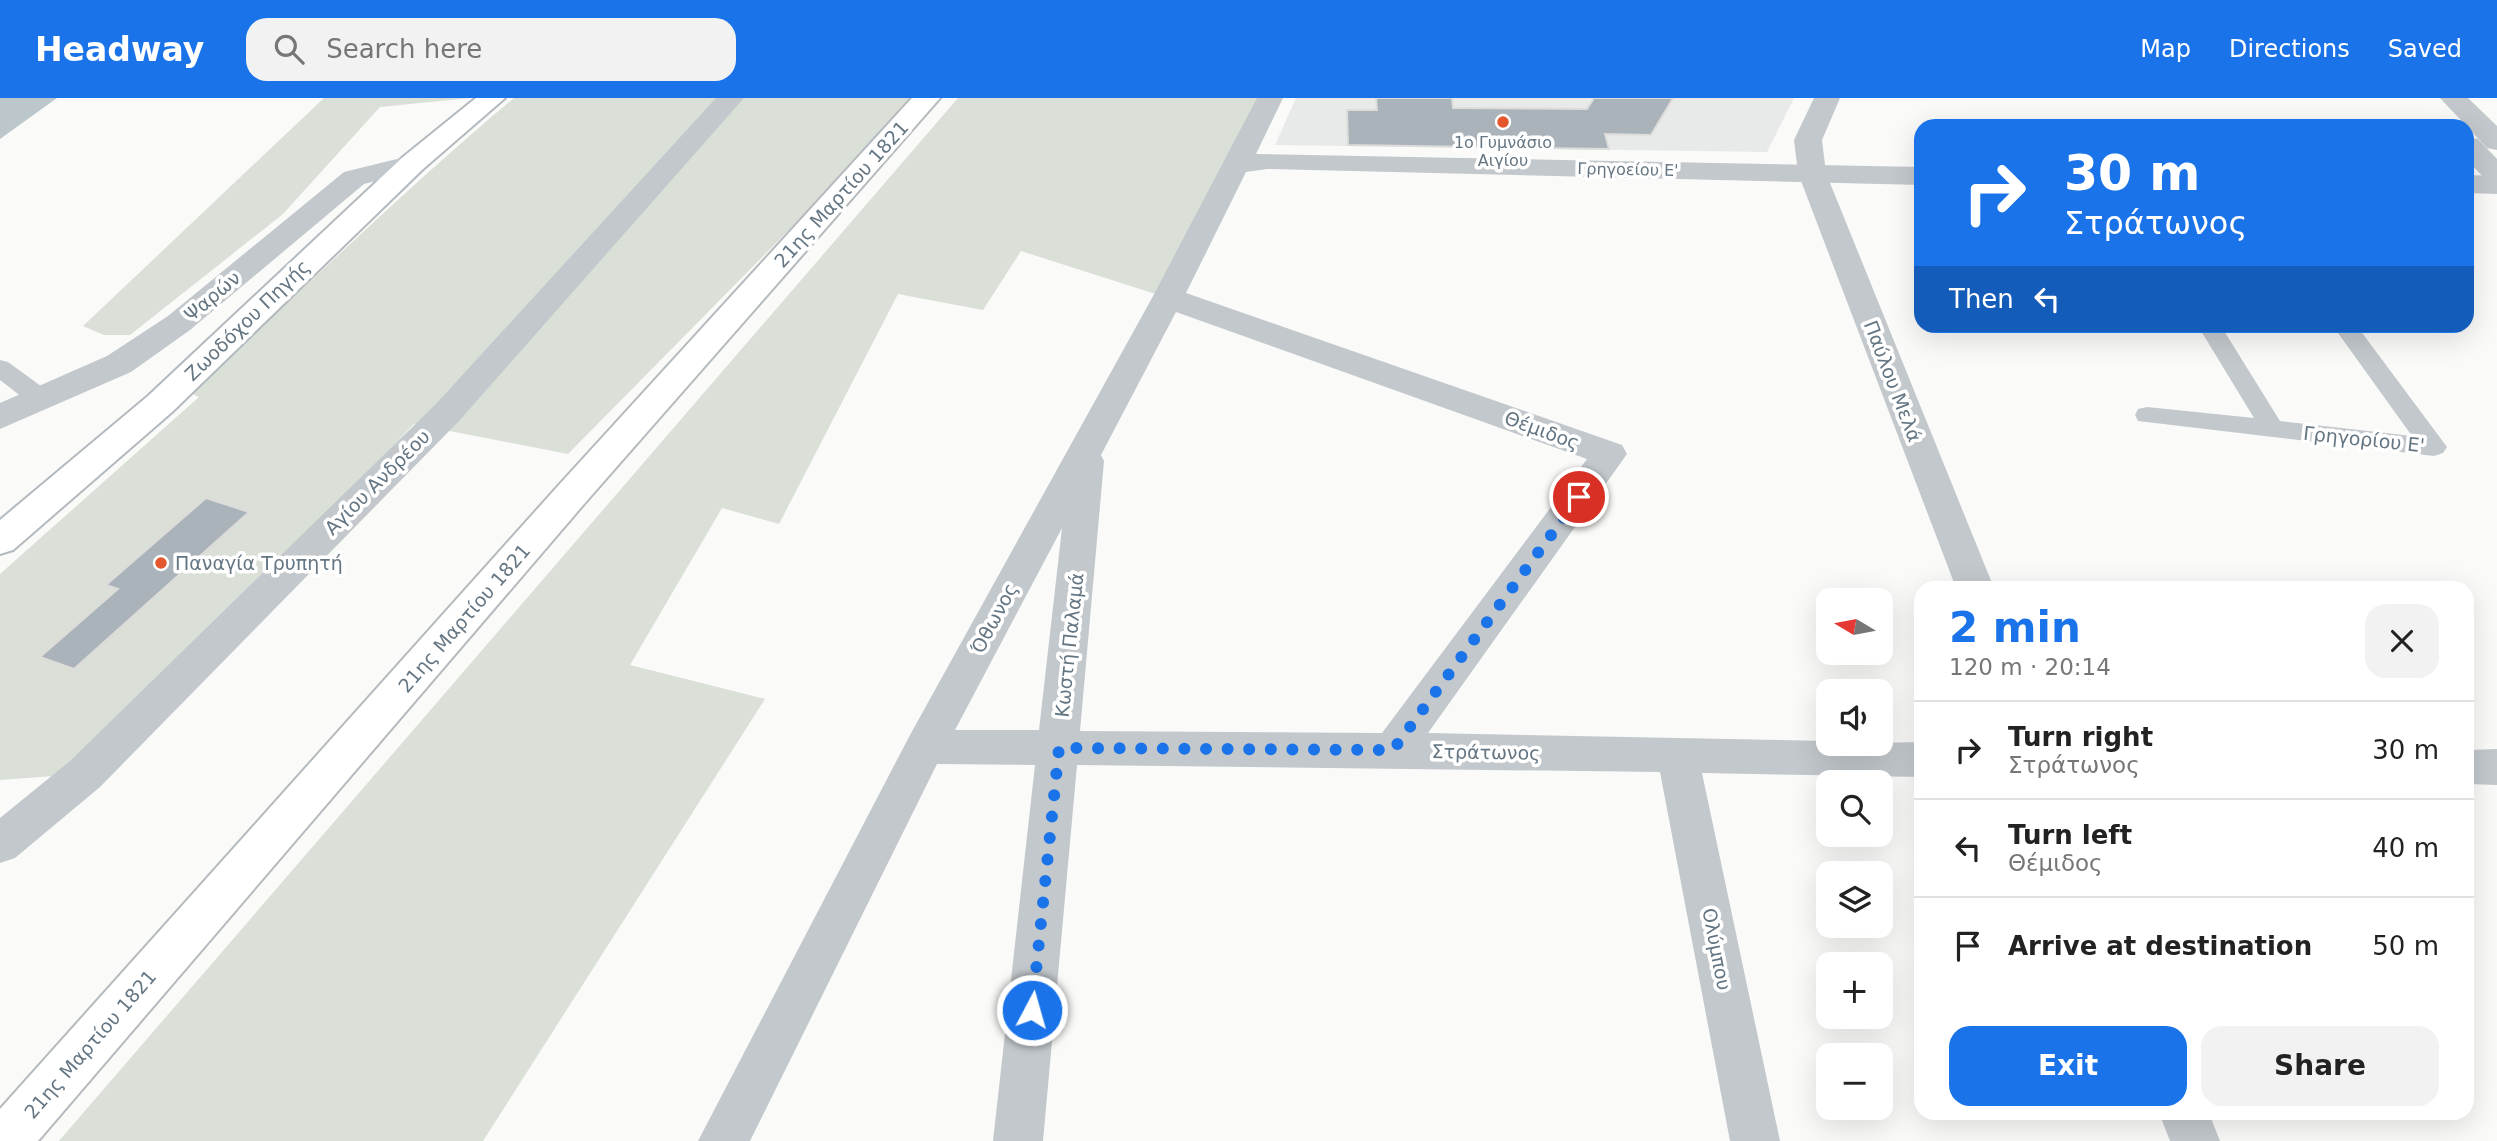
<!DOCTYPE html>
<html lang="en">
<head>
<meta charset="utf-8">
<style>
	body { margin:0; font-family:"DejaVu Sans",sans-serif; background:#f2f2f2; color:#222; height:100vh; display:flex; flex-direction:column; font-size:26px; white-space:nowrap }
	* { box-sizing:border-box; margin:0 }
	p { font-size:23px; color:#767676 }
	.icon { flex:none; width:38px; height:38px; fill:none; stroke:currentColor; stroke-width:2; stroke-linecap:round; stroke-linejoin:round }
	.map { position:relative; flex:1; overflow:hidden }
	.sheet { position:absolute; left:1914px; top:483px; width:560px; height:539px; display:flex; flex-direction:column; background:#fff; border-radius:21px; box-shadow:0 7px 28px #0002 }
	.sheet>* { flex:none }
	.guide { position:absolute; left:1914px; top:21px; width:560px; height:214px; border-radius:21px; box-shadow:0 7px 28px #0002; background:#1a73e8; color:#fff; overflow:hidden }
	.needle { width:46px; rotate:280deg }
	.controls { position:absolute; left:1816px; top:490px; display:grid; gap:14px }
	.controls a { display:grid; place-items:center; width:77px; height:77px; border-radius:14px; background:#fff; box-shadow:0 7px 28px #0002; font-size:35px }
	.pin { position:absolute; display:grid; place-items:center; width:60px; height:60px; color:#fff; margin:-30px; border:4px solid #fff; border-radius:50%; box-shadow:0 2px 7px #0007 }
	.me { position:absolute; width:77px; margin:-38px; rotate:6deg; stroke-linejoin:round; filter:drop-shadow(0 0 5px #0008) }
	.turn { display:flex; align-items:center; gap:24px; height:147px; padding:0 35px; font-size:32px }
	.turn .icon { width:91px; height:91px; stroke-width:2.5 }
	.turn b { display:block; font-size:49px; line-height:60px }
	.then { display:flex; align-items:center; height:66px; padding:0 35px; background:#0003; gap:14px; font-size:26px }
	.round { display:grid; place-items:center; flex:none; width:74px; height:74px; border-radius:21px; background:#f2f2f2 }
	.summary { display:flex; align-items:center; justify-content:space-between; height:119px; padding:0 35px }
	h1 { font-size:42px; font-weight:600; line-height:52px; color:#1a73e8 }
	.button { display:flex; gap:14px; margin-top:auto; padding:14px 35px }
	.button a { flex:1; height:80px; border-radius:21px; background:#1a73e8; color:#fff; font-size:28px; font-weight:600; line-height:80px; text-align:center }
	.button a+a { background:#f2f2f2; color:#222 }
	ul { padding:0; list-style:none }
	li { display:flex; align-items:center; gap:21px; height:98px; padding:0 35px; border-top:2px solid #e0e0e0 }
	li div { flex:1 }
	li b { display:block; font-size:26px }
	li em { font-style:normal }
	header { display:flex; align-items:center; gap:42px; box-sizing:border-box; height:98px; padding:0 35px; background:#1a73e8; color:#fff }
	header strong { font-size:33px }
	nav { display:flex; gap:38px; margin-inline-start:auto; font-size:24px }
	.search { width:490px; height:63px; background:#f2f2f2; display:flex; align-items:center; gap:18px; box-sizing:border-box; padding:0 24px; border-radius:21px; color:#767676; font-size:26px }
	.map>svg:first-child { display:block }
</style>
</head>
<body>
<header>
<strong>Headway</strong>
<div class="search"><svg class="icon" aria-label="search" viewBox="0 0 24 24"><circle cx="10" cy="10" r="6"/><path d="M15 15l6 6"/></svg>Search here</div>
<nav><a>Map</a><a>Directions</a><a>Saved</a></nav>
</header>
<div class="map">
<svg width="2497" height="1043" viewBox="0 0 2497 1043">
	<rect width="100%" height="100%" fill="#fafaf8"/>
	<!-- built -->
	<path fill="#e8e9e9" d="M1296 0H1794L1767 54 1275 47Z"/>
	<!-- green -->
	<g fill="#dadfd7">
		<path d="M324 0H470L380 9 283 116 130 237H104L83 228Z"/>
		<path d="M514 0H919L568 356 414 326 263 484 54 678 0 682V476L199 299 193 296 202 282C307 189 406 90 514 0Z"/>
		<path d="M958 0H1270L1168 200 1021 153 983 212 898 196 779 426 722 410 630 567 765 601 483 1043H59Z"/>
	</g>
	<!-- water -->
	<path fill="#bbc7cb" d="M0 0H57L0 41Z"/>
	<!-- building -->
	<g fill="#aab3b9" stroke="#dcdcda" stroke-width="2">
		<path d="M1376 0H1452L1453 10 1587 11 1594 0H1673L1651 37 1605 36 1609 51 1348 47 1347 12H1377Z"/>
		<path d="M206 400 249 414 74 571 40 559 118 491 106 487Z"/>
	</g>
	<g fill="none" stroke-linecap="round" stroke-linejoin="round">
		<!-- secondary casing -->
		<g stroke="#b3babf" stroke-width="4">
			<path id="secondary" d="M476 0H505L423 71 172 314 13 452 0 456V422L148 298 403 59Z"/>
		</g>
		<!-- primary casing -->
		<g stroke="#b5babe" stroke-width="4">
			<path id="primary" d="M912 0H940L584 406 38 1043H0V1011L558 388Z"/>
		</g>
		<!-- service -->
		<g fill="#c3c8cc" fill-rule="evenodd">
			<path d="M2198 228H2221L2280 323 2412 338 2333 228H2357L2447 349 2443 355 2434 358 2138 323 2135 317 2138 311 2147 309 2254 320Z"/>
			<path d="M0 262 8 264 49 294 52 300 49 306H31L0 282Z"/>
		</g>
		<!-- minor -->
		<g fill="#c3c8cc" fill-rule="evenodd">
			<path d="M716 0H744L459 323 100 689 15 760 0 765V720L70 663 435 307Z"/>
			<path d="M1257 0H1283L1256 56 1922 69V87L1267 71 1246 74 1186 195 1622 347 1627 356 1428 635 1829 643V646L1922 644V679L1702 675 1780 1043H1730L1660 674 1077 667 1043 1043H993L1035 667 937 666 750 1043H698L910 637 1152 200ZM1176 214 1587 361 1382 635 1080 633 1104 363 1101 357ZM1062 430 1039 632H955Z"/>
			<path d="M413 57 423 59 427 65 423 71 364 86 190 232 131 274 0 331V305L107 258 168 218 344 74Z"/>
			<path d="M2468 77 2497 78V96L2468 95Z"/>
			<path d="M2497 651V687L2468 686V652Z"/>
		</g>
		<!-- tertiary -->
		<g fill="#c3c8cc" fill-rule="evenodd">
			<path d="M1814 0H1840L1822 42 1826 75 1994 490H1956L1798 75 1794 42Z"/>
			<path d="M2440 0H2468L2497 28V52L2487 50Z"/>
			<path d="M2468 39 2478 41 2497 61V86L2487 83 2468 63Z"/>
			<path d="M2159 1015H2209L2220 1043H2170Z"/>
		</g>
		<!-- secondary -->
		<use href="#secondary" fill="#fff" fill-rule="evenodd"/>
		<!-- primary -->
		<use href="#primary" fill="#fff" fill-rule="evenodd"/>
	</g>
	<g fill="none" stroke-linecap="round" stroke-linejoin="round">
		<!-- route -->
		<path stroke="#1a73e8" stroke-width="12" stroke-dasharray="0 21.6" d="M1032 912 1059 650 1393 652 1579 399"/>
	</g>
	<!-- markers -->
	<g fill="#e4572e" stroke="#fff" stroke-width="2.5">
		<circle cx="1503" cy="24" r="7"/>
		<circle cx="161" cy="465" r="7"/>
	</g>
	<g text-anchor="middle" stroke-width="7" stroke-linejoin="round" paint-order="stroke">
		<!-- far-poi labels -->
		<g font-size="16" fill="#657683" stroke="#fff">
			<text x="1503" y="50">1ο Γυμνάσιο<tspan x="1503" dy="18">Αιγίου</tspan></text>
		</g>
		<!-- far-street labels -->
		<g font-size="16" fill="#657683" stroke="#fff">
			<text transform="translate(1628 71) rotate(1)" y="6">Γρηγοείου Ε'</text>
		</g>
		<!-- street labels -->
		<g font-size="19" fill="#657683" stroke="#fff">
			<text transform="translate(841 96) rotate(-48)" y="7">21ης Μαρτίου 1821</text>
			<text transform="translate(212 198) rotate(-40)" y="7">Ψαρών</text>
			<text transform="translate(247 222) rotate(-44)" y="7">Ζωοδόχου Πηγής</text>
			<text transform="translate(1893 283) rotate(69)" y="7">Παύλου Μελά</text>
			<text transform="translate(1542 332) rotate(20)" y="7">Θέμιδος</text>
			<text transform="translate(2364 341) rotate(6)" y="7">Γρηγορίου Ε'</text>
			<text transform="translate(377 384) rotate(-45)" y="7">Αγίου Ανδρέου</text>
			<text transform="translate(464 520) rotate(-49)" y="7">21ης Μαρτίου 1821</text>
			<text transform="translate(994 520) rotate(-62)" y="7">Όθωνος</text>
			<text transform="translate(1069 547) rotate(-84)" y="7">Κωστή Παλαμά</text>
			<text transform="translate(1486 654) rotate(1)" y="7">Στράτωνος</text>
			<text transform="translate(1717 851) rotate(79)" y="7">Ολύμπου</text>
			<text transform="translate(90 946) rotate(-49)" y="7">21ης Μαρτίου 1821</text>
		</g>
		<!-- poi labels -->
		<g font-size="19" fill="#657683" stroke="#fff" text-anchor="start">
			<text x="175" y="472">Παναγία Τρυπητή</text>
		</g>
	</g>
</svg>
<div class="controls">
<a><svg class="needle" viewBox="-14 -14 28 28"><path d="M0-13l5 13h-10z" fill="#e53935"/><path d="M0 13l5-13h-10z" fill="#767676"/></svg></a>
<a><svg class="icon" aria-label="sound" viewBox="0 0 24 24"><path d="M4 9h4l5-4v14l-5-4H4zM17 9q2 3 0 6"/></svg></a>
<a><svg class="icon" aria-label="search" viewBox="0 0 24 24"><circle cx="10" cy="10" r="6"/><path d="M15 15l6 6"/></svg></a>
<a><svg class="icon" aria-label="layers" viewBox="0 0 24 24"><path d="M12 4l9 5-9 5-9-5zM3 14l9 5 9-5"/></svg></a>
<a>+</a>
<a>−</a>
</div>
<div class="pin" style="left:1579px;top:399px;background:#d93025"><svg class="icon" aria-label="arrive" viewBox="0 0 24 24"><path d="M6 21V4h12l-3 4 3 4H6"/></svg></div>
<svg class="me" style="left:1032px;top:912px" viewBox="-20 -20 40 40"><circle r="17" fill="#1a73e8" stroke="#fff" stroke-width="3"/><path d="M0-11L8 9 0 5-8 9z" fill="#fff"/></svg>
<div class="guide">
<div class="turn"><svg class="icon" aria-label="right" viewBox="0 0 24 24"><path d="M7 20v-9h11M14 6l5 5-5 5"/></svg><div><b>30 m</b>Στράτωνος</div></div>
<div class="then">Then<svg class="icon" aria-label="left" viewBox="0 0 24 24"><path d="M17 20v-9H6M10 6l-5 5 5 5"/></svg></div>
</div>
<section class="sheet">
<div class="summary"><div><h1>2 min</h1><p>120 m · 20:14</p></div><a class="round"><svg class="icon" aria-label="close" viewBox="0 0 24 24"><path d="M6 6l12 12M18 6L6 18"/></svg></a></div>
<ul>
<li><svg class="icon" aria-label="right" viewBox="0 0 24 24"><path d="M7 20v-9h11M14 6l5 5-5 5"/></svg><div><b>Turn right</b><p>Στράτωνος</p></div><em>30 m</em></li>
<li><svg class="icon" aria-label="left" viewBox="0 0 24 24"><path d="M17 20v-9H6M10 6l-5 5 5 5"/></svg><div><b>Turn left</b><p>Θέμιδος</p></div><em>40 m</em></li>
<li><svg class="icon" aria-label="arrive" viewBox="0 0 24 24"><path d="M6 21V4h12l-3 4 3 4H6"/></svg><div><b>Arrive at destination</b></div><em>50 m</em></li>
</ul>
<div class="button"><a>Exit</a><a>Share</a></div>
</section>
</div>
</body>
</html>
